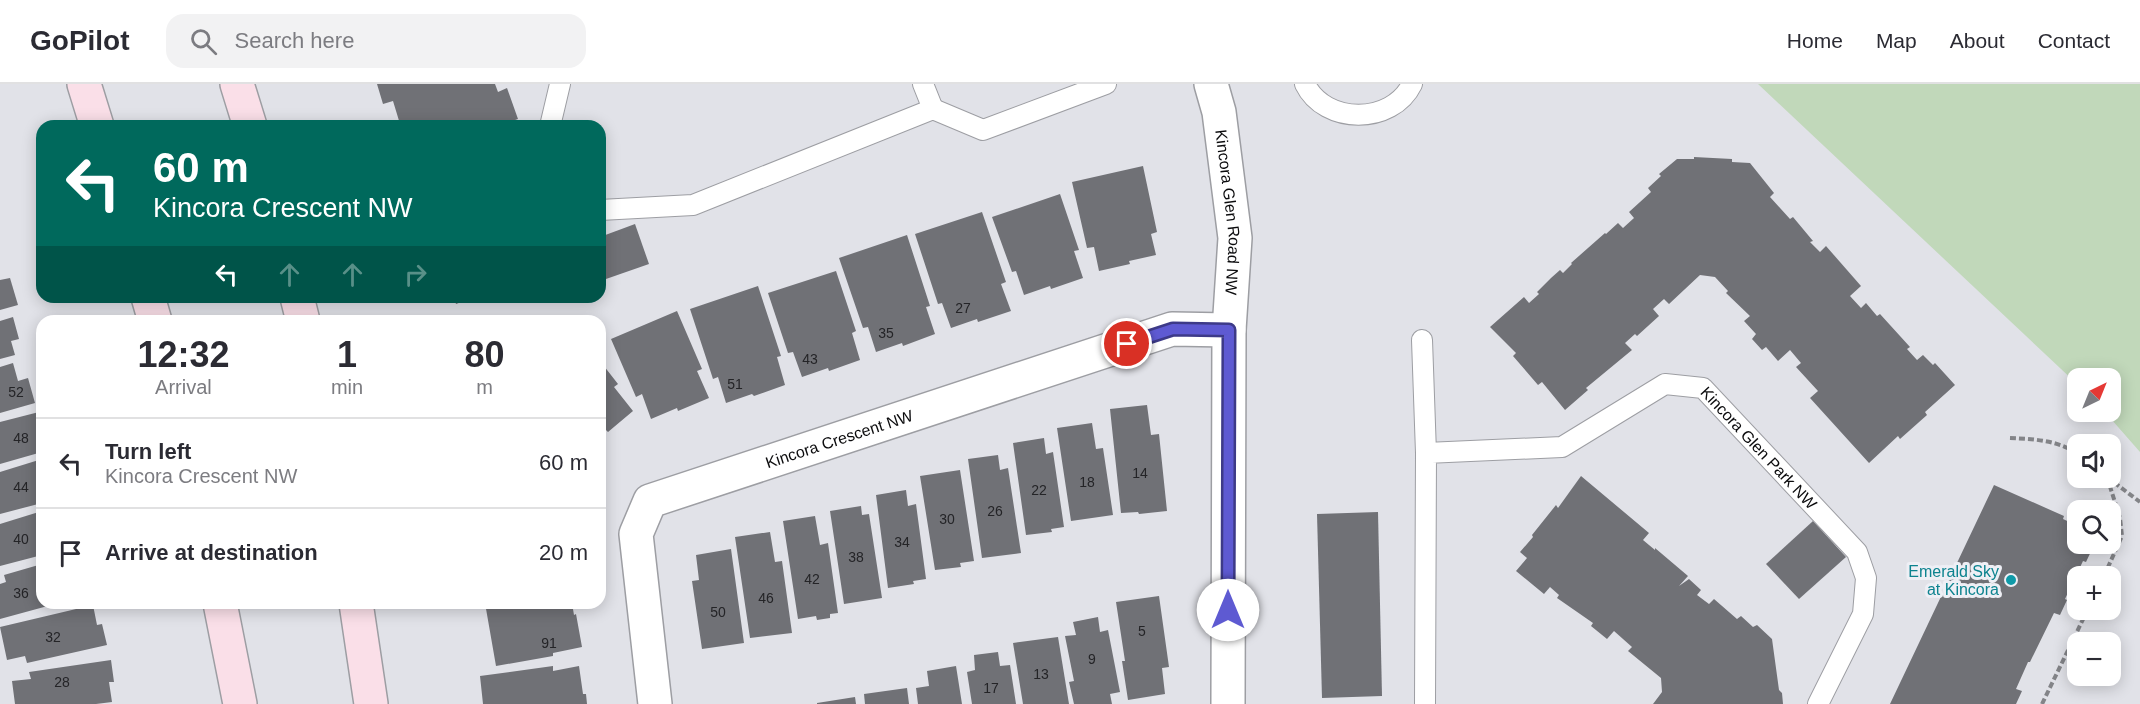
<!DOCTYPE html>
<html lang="en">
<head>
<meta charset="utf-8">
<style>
	body { margin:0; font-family:Helvetica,sans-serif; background:#f2f2f3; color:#2b2b33; height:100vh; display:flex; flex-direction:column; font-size:22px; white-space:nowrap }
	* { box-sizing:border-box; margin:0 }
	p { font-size:20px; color:#7c7c81 }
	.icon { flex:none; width:33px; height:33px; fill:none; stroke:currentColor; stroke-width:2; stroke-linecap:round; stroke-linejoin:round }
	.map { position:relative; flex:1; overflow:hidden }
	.drawer { position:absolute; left:36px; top:231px; width:570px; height:294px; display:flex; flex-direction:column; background:#fff; border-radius:18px; box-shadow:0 3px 15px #0003 }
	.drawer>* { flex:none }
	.banner { position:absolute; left:36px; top:36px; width:570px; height:183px; border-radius:18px; box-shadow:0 3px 15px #0003; background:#00695c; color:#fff; overflow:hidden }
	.needle { width:39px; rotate:43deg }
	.tools { position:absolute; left:2067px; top:284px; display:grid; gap:12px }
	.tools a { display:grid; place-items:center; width:54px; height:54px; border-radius:12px; background:#fff; box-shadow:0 3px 15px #0003; font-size:30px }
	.pin { position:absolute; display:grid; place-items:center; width:51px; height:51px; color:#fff; margin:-26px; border:3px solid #fff; border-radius:50%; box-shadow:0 2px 6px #0007 }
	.me { position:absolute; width:66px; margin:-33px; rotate:0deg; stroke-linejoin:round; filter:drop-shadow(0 0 4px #0008) }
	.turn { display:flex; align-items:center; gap:21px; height:126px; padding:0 18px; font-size:27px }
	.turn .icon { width:78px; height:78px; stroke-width:2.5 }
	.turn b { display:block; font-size:42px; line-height:51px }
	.lanes { display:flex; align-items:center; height:57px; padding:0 18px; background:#0003; justify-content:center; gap:30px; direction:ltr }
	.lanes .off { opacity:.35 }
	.eta { display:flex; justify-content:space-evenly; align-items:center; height:102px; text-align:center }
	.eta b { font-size:36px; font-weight:600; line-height:42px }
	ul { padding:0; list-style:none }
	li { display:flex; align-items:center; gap:18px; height:90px; padding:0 18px; border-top:2px solid #e1e1e2 }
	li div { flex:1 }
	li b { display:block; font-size:22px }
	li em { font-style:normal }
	header { display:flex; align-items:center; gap:36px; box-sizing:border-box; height:84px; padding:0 30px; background:#fff; border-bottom:2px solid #e1e1e2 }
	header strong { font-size:28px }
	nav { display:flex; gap:33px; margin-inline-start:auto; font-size:21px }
	.search { width:420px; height:54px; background:#f2f2f3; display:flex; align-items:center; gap:15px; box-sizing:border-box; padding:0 21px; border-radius:18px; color:#7c7c81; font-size:22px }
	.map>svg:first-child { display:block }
</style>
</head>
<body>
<header>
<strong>GoPilot</strong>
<div class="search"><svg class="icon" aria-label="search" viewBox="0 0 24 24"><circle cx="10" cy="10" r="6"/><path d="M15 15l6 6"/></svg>Search here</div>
<nav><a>Home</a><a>Map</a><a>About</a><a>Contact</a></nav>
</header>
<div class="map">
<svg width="2140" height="620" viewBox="0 0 2140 620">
	<rect width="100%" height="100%" fill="#e1e2e8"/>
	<!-- green -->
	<path fill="#c1d8ba" d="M1758 0H2140V368L2104 327H2110V294H2078L2077 300Z"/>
	<!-- building -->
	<g fill="#707176">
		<path d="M377 0H495L498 8 507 4 518 35 498 42H396L400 40 393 17 383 20Z"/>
		<path d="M1694 73 1732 75V78L1750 79 1774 109 1770 113 1790 135 1793 133 1813 157 1810 158 1820 168 1826 162 1861 202 1850 212 1861 224 1866 219 1877 232 1880 230 1910 263 1907 265 1917 276 1923 271 1933 281 1935 279 1955 301 1925 328 1927 331 1900 355 1898 352 1869 379 1810 314 1818 307 1796 283 1801 279 1790 266 1778 277 1766 263 1762 266 1752 255 1756 250 1744 237 1750 232 1726 209 1728 207 1715 193 1700 191 1669 220 1664 215 1653 225 1659 232 1637 252 1635 250 1625 259 1632 266 1586 304 1588 306 1565 326 1542 298 1538 301 1513 272 1516 269 1490 243 1524 213 1529 219 1539 210 1537 208 1551 194 1560 186 1563 189 1572 180 1571 179 1605 149 1606 150 1618 139 1623 144 1634 134 1629 128 1651 108 1648 104 1661 92 1659 90 1677 75H1694Z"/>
		<path d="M1143 82 1157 148 1151 150 1156 171 1129 177 1130 180 1099 187 1094 163 1087 164 1072 98Z"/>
		<path d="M1060 110 1079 166 1074 167 1083 194 1051 205 1050 202 1024 211 1016 187 1012 188 992 133Z"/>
		<path d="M982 128 1006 198 1001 200 1011 227 978 238 977 235 951 244 942 219 938 220 915 150Z"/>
		<path d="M635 140 649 180 606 195 600 180V153Z"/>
		<path d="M907 151 930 222 926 223 935 250 903 262 902 259 876 268 868 243 863 244 839 174Z"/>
		<path d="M836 187 856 247 852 249 860 276 829 287 828 284 802 293 793 268 788 269 768 209Z"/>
		<path d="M10 194 18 221 0 226V196Z"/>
		<path d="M758 202 781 272 777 273 785 301 754 312 752 310 726 319 718 293 713 295 690 225Z"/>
		<path d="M454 213H475L456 220Z"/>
		<path d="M677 227 702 285 697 287 709 314 678 327 677 324 651 335 642 310 636 313 611 255Z"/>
		<path d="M13 233 19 255 11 257 15 271 0 275V237Z"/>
		<path d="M600 277 618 300 614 303 633 327 608 348 605 345 600 350Z"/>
		<path d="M13 279 18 297 28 294 35 319 0 329V283Z"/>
		<path d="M1147 321 1151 351 1159 350 1167 427 1139 430 1138 428 1121 429 1110 325Z"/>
		<path d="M39 328 42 339V368L0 380V338Z"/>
		<path d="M1092 339 1096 365 1103 364 1113 431 1071 437 1057 344Z"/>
		<path d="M1044 354 1046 370 1053 368 1064 443 1051 445 1052 448 1026 451 1013 359Z"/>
		<path d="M998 371 1000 386 1008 384 1021 469 982 474 968 375Z"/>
		<path d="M42 375V419L0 430V388Z"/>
		<path d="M960 386 974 477 960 479 961 483 935 486 920 392Z"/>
		<path d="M1581 392 1649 449 1643 456 1655 466V464L1688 492 1679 502 1689 495 1701 506 1697 511 1709 520 1714 515 1737 535 1741 532 1753 543 1757 541 1772 555 1779 606 1782 609 1783 620H1653L1662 608 1661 594 1628 567 1632 563 1614 547 1607 555 1591 542 1593 539 1557 514 1559 511 1550 503 1544 510 1516 487 1527 474 1520 468 1533 453 1532 451 1556 421 1558 424Z"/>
		<path d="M1994 401 2064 432 2063 435 2078 442V459H2095L2086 478 2083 477 2065 515 2067 516 2060 531 2054 529 2030 578H2028L2016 605 2022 607 2016 620H1890Z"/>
		<path d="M906 406 908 422 916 420 926 495 913 497 914 500 888 504 876 411Z"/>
		<path d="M861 422 862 431 869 430 882 514 844 520 830 427Z"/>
		<path d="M42 427V471L0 482V440Z"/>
		<path d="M1378 428 1382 612 1322 614 1317 430Z"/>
		<path d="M815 432 820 461 828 459 838 529 830 530V534L817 536 816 532 798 535 783 437Z"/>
		<path d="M1813 437 1846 473 1799 515 1766 480Z"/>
		<path d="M770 448 775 478 782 477 792 549 750 554 735 453Z"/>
		<path d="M731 465 744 559 702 565 692 497 699 496 696 471Z"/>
		<path d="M42 480V519L55 520 0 535V500L6 498 4 491Z"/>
		<path d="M1159 512 1169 583 1162 584 1165 610 1128 616 1122 577H1125L1116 518Z"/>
		<path d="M485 519H572L574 531 576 530 582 563 553 569V572L496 582Z"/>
		<path d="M93 521 97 541 102 540 107 561 27 579 25 572 7 576 0 543Z"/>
		<path d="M1098 533 1100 548 1108 546 1120 608 1110 610 1112 620H1074L1069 598 1074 597 1065 552 1076 551 1073 538Z"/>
		<path d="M1058 553 1069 620H1023L1013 559Z"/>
		<path d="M998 568 1000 582 1010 581 1016 620H972L967 588 975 586 974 571Z"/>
		<path d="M111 576 114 598H109L112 618 96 620H15L12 597 31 595 29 588Z"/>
		<path d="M553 582V587L579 582 583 610H586L587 620H483L480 592Z"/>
		<path d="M956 582 962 620H918L916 604 929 602 927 587Z"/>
		<path d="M907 604 909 620H865L864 610Z"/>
		<path d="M855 613 856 620H817V619Z"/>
	</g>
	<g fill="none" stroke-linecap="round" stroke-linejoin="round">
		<!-- service casing -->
		<g stroke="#9d9ea3" stroke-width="22">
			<g id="service">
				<path d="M923 0 933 25"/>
				<path d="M1305 0C1325 41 1392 41 1412 0"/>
				<path d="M552 42 551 38 560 0"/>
				<path d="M600 126 693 121 933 25 983 46 1106 0"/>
				<path d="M1422 256 1426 369"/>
				<path id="s1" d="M1425 620 1426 369 1562 363 1665 300 1703 304 1857 468 1866 494 1863 530 1818 620"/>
			</g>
		</g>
		<!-- minor casing -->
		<g stroke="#9d9ea3" stroke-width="36">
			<g id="minor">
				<path id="s2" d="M655 620 636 450 650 417 1172 245 1229 246"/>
			</g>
		</g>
		<!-- tertiary casing -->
		<g stroke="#9d9ea3" stroke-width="36">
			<g id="tertiary">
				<path id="s3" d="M1211 0 1219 28 1235 154 1229 246 1228 620"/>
			</g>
		</g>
		<!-- secondary casing -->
		<g stroke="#9d9ea3" stroke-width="36">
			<g id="secondary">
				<path d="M84 0 97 42"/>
				<path d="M237 0 250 42"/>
				<path d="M148 213 155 237"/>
				<path d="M297 213 303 237"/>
				<path d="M220 519 240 620"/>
				<path d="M356 519 371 620"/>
			</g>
		</g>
		<!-- path -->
		<g stroke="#838488" stroke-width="4" stroke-dasharray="6 3" stroke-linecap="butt">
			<path d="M2010 354C2033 355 2058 356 2078 370"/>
			<path d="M2107 393 2140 418"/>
			<path d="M2104 492 2122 452 2120 434 2107 393"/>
			<path d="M2042 620 2088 525"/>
		</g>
		<!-- service -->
		<use href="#service" stroke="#fff" stroke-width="20"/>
		<!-- minor -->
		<use href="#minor" stroke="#fff" stroke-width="33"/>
		<!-- tertiary -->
		<use href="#tertiary" stroke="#fff" stroke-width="33"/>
		<!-- secondary -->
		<use href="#secondary" stroke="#fadfe8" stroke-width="33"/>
	</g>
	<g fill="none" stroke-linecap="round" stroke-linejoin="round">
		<!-- route casing -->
		<g stroke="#3d3a88" stroke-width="15">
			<path id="route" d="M1127 260 1173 245 1229 246 1228 526"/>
		</g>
		<!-- route -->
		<use href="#route" stroke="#5e5ad2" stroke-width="10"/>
	</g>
	<!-- markers -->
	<circle fill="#0f9aa8" stroke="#eeeff5" stroke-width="2" cx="2011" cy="496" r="6"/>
	<g text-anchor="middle" stroke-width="6" stroke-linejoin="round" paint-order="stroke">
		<!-- number labels -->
		<g font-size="14" fill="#242427">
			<text x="963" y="229">27</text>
			<text x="886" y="254">35</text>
			<text x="810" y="280">43</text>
			<text x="735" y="305">51</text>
			<text x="16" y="313">52</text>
			<text x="21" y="359">48</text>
			<text x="1140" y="394">14</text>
			<text x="1087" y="403">18</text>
			<text x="21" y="408">44</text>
			<text x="1039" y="411">22</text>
			<text x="995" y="432">26</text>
			<text x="947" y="440">30</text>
			<text x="21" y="460">40</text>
			<text x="902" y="463">34</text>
			<text x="856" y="478">38</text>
			<text x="812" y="500">42</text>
			<text x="21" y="514">36</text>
			<text x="766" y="519">46</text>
			<text x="718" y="533">50</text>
			<text x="1142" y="552">5</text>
			<text x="53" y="558">32</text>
			<text x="549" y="564">91</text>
			<text x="1092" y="580">9</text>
			<text x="1041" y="595">13</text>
			<text x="62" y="603">28</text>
			<text x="991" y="609">17</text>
		</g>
		<!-- street labels -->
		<g font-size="16" fill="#0b0b0d" stroke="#eeeff5">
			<text dy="6" stroke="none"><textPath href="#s3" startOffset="130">Kincora Glen Road NW</textPath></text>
			<text dy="6" stroke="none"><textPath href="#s2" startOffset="406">Kincora Crescent NW</textPath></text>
			<text dy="6" stroke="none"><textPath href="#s1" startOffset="628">Kincora Glen Park NW</textPath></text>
		</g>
		<!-- culture labels -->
		<g font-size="16" fill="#0d838f" stroke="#eeeff5" text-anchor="end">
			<text x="1999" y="493">Emerald Sky<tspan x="1999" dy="18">at Kincora</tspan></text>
		</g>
	</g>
</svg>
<div class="tools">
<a><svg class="needle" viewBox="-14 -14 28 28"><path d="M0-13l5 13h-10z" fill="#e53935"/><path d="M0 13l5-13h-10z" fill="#7c7c81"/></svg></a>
<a><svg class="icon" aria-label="sound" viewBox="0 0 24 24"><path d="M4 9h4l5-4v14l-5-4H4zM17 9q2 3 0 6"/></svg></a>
<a><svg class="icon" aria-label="search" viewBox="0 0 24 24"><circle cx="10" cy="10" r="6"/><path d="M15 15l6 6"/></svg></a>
<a>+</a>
<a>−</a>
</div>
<div class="pin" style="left:1127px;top:260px;background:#d93025"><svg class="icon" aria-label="arrive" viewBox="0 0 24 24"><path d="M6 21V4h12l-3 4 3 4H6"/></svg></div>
<svg class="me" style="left:1228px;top:526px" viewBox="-20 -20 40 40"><circle r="19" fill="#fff"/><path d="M0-13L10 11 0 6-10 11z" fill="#5e5ad2"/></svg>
<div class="banner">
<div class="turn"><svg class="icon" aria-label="left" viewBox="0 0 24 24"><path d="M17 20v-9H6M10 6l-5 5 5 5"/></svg><div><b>60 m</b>Kincora Crescent NW</div></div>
<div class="lanes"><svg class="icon" aria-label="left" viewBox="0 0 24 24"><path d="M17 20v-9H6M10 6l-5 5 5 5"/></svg><svg class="icon off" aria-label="ahead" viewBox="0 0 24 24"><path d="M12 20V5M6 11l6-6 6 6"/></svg><svg class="icon off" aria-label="ahead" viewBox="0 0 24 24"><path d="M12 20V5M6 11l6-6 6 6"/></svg><svg class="icon off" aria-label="right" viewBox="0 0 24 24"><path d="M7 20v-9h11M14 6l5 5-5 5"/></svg></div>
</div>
<section class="drawer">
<div class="eta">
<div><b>12:32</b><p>Arrival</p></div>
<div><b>1</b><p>min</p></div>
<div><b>80</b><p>m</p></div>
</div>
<ul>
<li><svg class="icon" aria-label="left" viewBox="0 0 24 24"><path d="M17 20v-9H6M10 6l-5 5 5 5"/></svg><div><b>Turn left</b><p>Kincora Crescent NW</p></div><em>60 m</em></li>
<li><svg class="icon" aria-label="arrive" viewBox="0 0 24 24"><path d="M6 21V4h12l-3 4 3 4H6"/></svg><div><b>Arrive at destination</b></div><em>20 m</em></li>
</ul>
</section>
</div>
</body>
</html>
